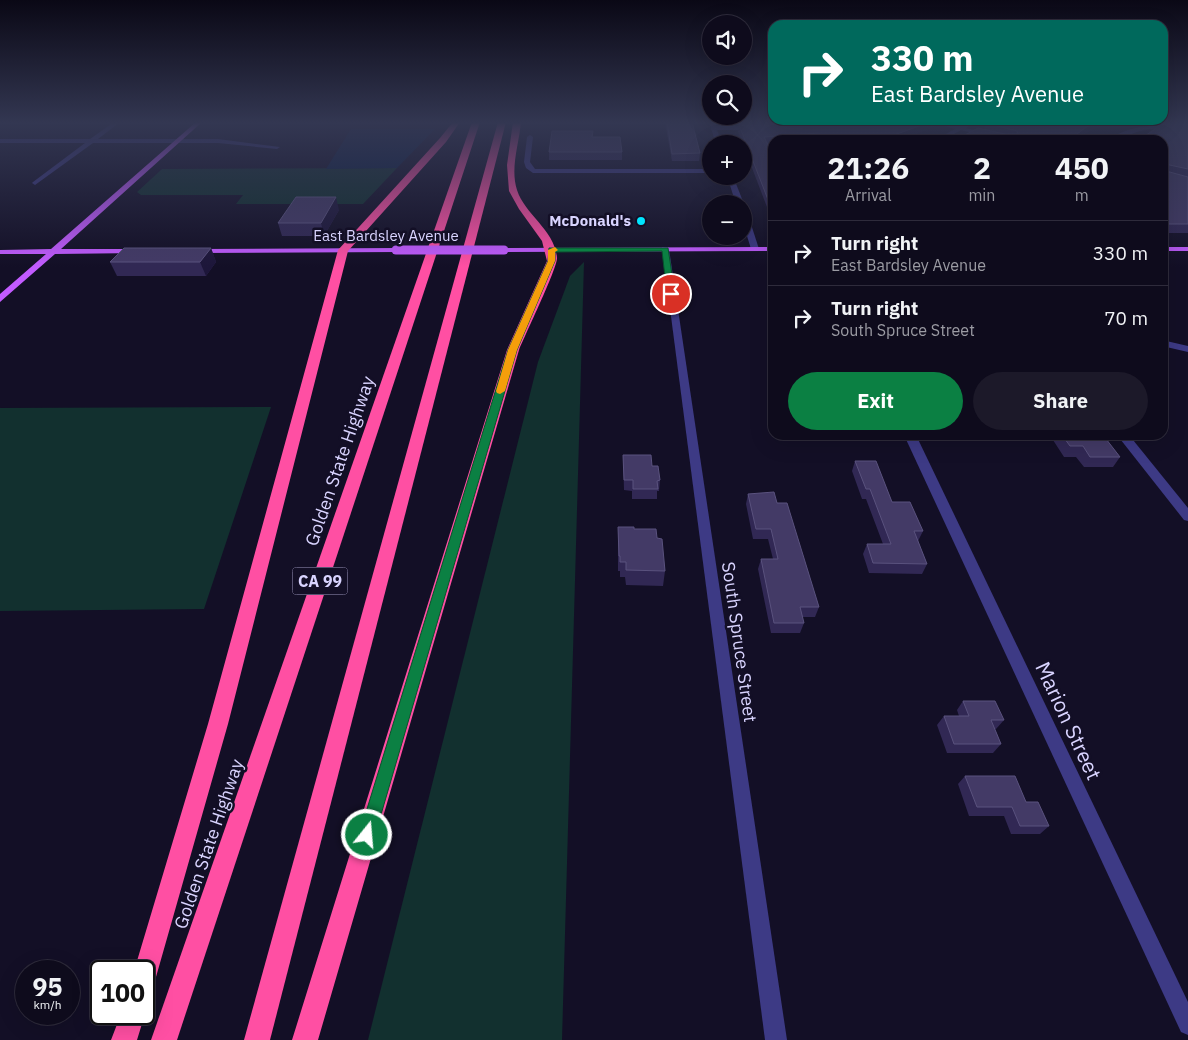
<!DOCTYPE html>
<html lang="en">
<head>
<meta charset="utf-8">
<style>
	body { margin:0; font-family:"IBM Plex Sans",sans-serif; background:#1c1929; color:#f1f3f6; height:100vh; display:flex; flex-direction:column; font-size:19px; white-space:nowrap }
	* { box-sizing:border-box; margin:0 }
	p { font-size:16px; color:#9b9ba3 }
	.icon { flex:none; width:28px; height:28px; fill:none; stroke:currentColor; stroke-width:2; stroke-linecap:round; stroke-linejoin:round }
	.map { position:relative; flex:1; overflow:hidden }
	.details { position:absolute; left:768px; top:135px; width:400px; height:305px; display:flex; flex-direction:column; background:#0e0b1c; border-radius:15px; box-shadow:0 5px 20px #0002,0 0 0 1px #2e2b3b }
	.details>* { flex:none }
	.hud { position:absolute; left:768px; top:20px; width:400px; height:105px; border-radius:15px; box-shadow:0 5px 20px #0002,0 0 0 1px #2e2b3b; background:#00695c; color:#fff; overflow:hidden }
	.fabs { position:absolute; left:702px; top:15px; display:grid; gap:10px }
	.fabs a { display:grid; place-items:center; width:50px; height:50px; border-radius:50%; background:#0e0b1c; box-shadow:0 5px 20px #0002,0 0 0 1px #2e2b3b; font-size:25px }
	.speed { position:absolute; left:15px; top:960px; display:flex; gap:10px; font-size:25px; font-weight:700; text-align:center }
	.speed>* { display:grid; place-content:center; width:65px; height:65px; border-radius:50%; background:#0e0b1c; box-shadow:0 5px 20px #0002,0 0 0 1px #2e2b3b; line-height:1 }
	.speed small { font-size:12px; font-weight:400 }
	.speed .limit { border:2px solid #111; border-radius:8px; background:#fff; color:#111 }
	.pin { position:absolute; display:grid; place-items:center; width:42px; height:42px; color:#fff; margin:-21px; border:2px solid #fff; border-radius:50%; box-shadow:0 1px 5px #0007 }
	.me { position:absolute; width:55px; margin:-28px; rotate:17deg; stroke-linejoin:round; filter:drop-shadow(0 0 4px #0008) }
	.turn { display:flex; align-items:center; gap:18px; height:105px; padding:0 20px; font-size:22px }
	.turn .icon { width:65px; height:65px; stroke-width:2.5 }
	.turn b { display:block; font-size:35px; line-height:42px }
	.eta { display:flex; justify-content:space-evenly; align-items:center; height:85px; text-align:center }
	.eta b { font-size:30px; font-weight:700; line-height:35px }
	.primary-button { display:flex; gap:10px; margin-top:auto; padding:10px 20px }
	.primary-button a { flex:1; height:58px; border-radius:30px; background:#0b8043; color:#fff; font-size:20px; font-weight:700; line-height:58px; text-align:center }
	.primary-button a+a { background:#1c1929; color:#f1f3f6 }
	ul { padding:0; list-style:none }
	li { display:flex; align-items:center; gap:15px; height:65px; padding:0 20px; border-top:1px solid #2e2b3b }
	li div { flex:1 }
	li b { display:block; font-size:19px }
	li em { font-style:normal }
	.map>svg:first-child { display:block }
</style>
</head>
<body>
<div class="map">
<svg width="1188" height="1040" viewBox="0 0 1188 1040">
	<rect width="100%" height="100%" fill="#130f26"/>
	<!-- green -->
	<g fill="#12302f">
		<path d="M397 168 363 204H236L243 195H141L137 192 162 169Z"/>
		<path d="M584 262 562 1040H368L538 362 570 276Z"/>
		<path d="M271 407 204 609 0 611V408Z"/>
	</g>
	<!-- water -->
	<path fill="#0a1f44" d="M351 129H435L397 168 326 169Z"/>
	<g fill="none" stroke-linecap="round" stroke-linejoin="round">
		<!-- minor -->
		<g fill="#3d3a85" fill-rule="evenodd">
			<path d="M114 122H120L98 139H218L280 147 277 149 218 143H93L35 185 32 183 33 182 85 143H0V139H90Z"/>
			<path d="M709 122H715L716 126H754L757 128 754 130H717L722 144H716Z"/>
			<path d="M930 122H939L959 126 968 122H975L966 128 1014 140H1003L961 130 943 140H935L955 129Z"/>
			<path d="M1188 125V129C1172 129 1155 128 1140 131 1129 134 1120 140 1109 140 1130 123 1163 125 1188 125Z"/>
			<path d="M530 135 533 137 530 162 535 169H711V173H533L526 168 524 162 527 137Z"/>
			<path d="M727 176H733L744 204H736Z"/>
			<path d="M744 213 748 215 759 249 758 251 751 249 744 226Z"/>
			<path d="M662 247 669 249 787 1040H765Z"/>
			<path d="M1162 340 1188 346V352L1162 346Z"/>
			<path d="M904 435H916L1188 1002V1035L1181 1032Z"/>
			<path d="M1117 435H1129L1188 508V521L1184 520Z"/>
		</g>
		<!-- major -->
		<g fill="#c25bff" fill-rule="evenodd">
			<path d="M196 122H202L61 249H137L141 251 140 253 55 254 0 302V294L46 254H0V250L51 249Z"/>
			<path d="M772 247V251L504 252 500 250 504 248Z"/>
			<rect x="1162" y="247" width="26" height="4"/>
			<path d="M396 248H399V252L195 253 191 251 195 249Z"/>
		</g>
		<!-- highway -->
		<g fill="#ff4fa3" fill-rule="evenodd">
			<path d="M453 122H460L446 142 348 251 228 724 156 977 153 986 144 989V971H134L208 724 338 250 440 138Z"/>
			<path d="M472 122H480L177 1040H151Z"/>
			<path d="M498 122H506L270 1040H244Z"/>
			<path d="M513 122H521C519 144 510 168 517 190 525 215 555 230 557 258 557 269 525 335 519 350L318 1040H292L507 350 547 261 542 241 519 209 509 191 507 165Z"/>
			<path d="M144 1010 145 1014 137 1040H111L121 1014H144Z"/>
		</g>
		<!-- major-bridge -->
		<path stroke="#c25bff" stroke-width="9" d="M396 250H504"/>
	</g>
	<!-- wall -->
	<g fill="#312854">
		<path d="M665 122H692L700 153 699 161H672Z"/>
		<path d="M734 122H937L936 126 899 140H772V144H768L772 153V220L744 147V144H743L738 132 739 125H770L783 122 768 124H735Z"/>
		<rect x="1171" y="122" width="17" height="1"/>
		<path d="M986 123H1113L1095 128 1082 135 1076 140H962L963 136 984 129Z"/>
		<path d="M1188 123V233H1162V140Z"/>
		<path d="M593 131V137L622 152V160H549V152Z"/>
		<path d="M339 210 324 236H282L278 223Z"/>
		<path d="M211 248 216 262 206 276H117L110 262Z"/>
		<path d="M1056 435H1103L1120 457 1113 467H1084L1076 457H1064L1053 440Z"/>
		<path d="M623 455 652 466 660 480 659 491H657V499H632V491L624 490Z"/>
		<path d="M855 461 892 502 923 531 918 541 927 564 922 574 869 573 863 554 867 544H883L866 499H862L852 471Z"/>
		<path d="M748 494 777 503 819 607 815 617H802L804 623 800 633H771L758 569 761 559H773L768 539H753L746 504Z"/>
		<path d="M618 527 634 529 657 538 665 571 663 586 626 585 625 577H620V571H618Z"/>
		<path d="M963 701 1004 720 996 729H995L1001 744 993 753H947L937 725 944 716H959L957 710Z"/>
		<path d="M965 776 1026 802 1049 826 1040 834H1011L1004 816H969L958 784Z"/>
	</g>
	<!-- shaded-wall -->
	<g fill="#1d163a">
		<path d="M768 122H784L768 124Z"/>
		<path d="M930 122H937L936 126 899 140H891L894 135Z"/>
		<path d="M1096 122H1129L1113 123 1095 128 1082 135 1076 140H1069L1085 128Z"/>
		<path d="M336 197 339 210 324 236 321 223Z"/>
		<path d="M211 248 216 262 206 276 200 262Z"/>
	</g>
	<!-- building -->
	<g fill="#433a66" stroke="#5a527e">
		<path d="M667 122H692L700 153 672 154Z"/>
		<path d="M784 122H930L894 135 898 136 891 140H824L819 133 764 137 772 153V210L739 125H770Z"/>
		<path d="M989 122H1096L1085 128 1069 140H983L963 136 978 128 1005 134H1018L1017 131 986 123Z"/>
		<path d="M1188 123V169L1165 164 1166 171 1188 177V224H1162V140H1139L1162 124Z"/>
		<path d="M552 131H593L592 137H620L622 152H549Z"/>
		<path d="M296 197H336L321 223H278Z"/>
		<path d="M124 248H211L200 262H110Z"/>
		<path d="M1062 435H1103L1120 457H1090L1083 446H1070Z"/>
		<path d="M623 455H651L652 466H658L660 480 657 481 658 489H633V480H624Z"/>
		<path d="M855 461H876L892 502H910L923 531H914L927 564 873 563 867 544H891L870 489H866Z"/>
		<path d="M774 492 777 503H787L819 607H800L804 623H774L761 559H778L771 529H756L748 494Z"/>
		<path d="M618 527H634V529H656L657 538 662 539 665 571 626 570V562H620V556H619Z"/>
		<path d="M963 701H995L1004 720H991L1001 744H954L944 716H969Z"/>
		<path d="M965 776H1015L1026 802H1038L1049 826H1020L1012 807H977Z"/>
	</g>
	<!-- sky -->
	<linearGradient id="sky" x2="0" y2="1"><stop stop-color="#0a0815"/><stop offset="0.46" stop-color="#333752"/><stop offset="1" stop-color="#333752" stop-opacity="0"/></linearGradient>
	<rect width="1188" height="267" fill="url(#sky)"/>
	<!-- route -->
	<path fill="#0b8043" stroke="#07532c" d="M549 248H668L675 294 671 297 667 294 662 251 555 252V261L517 350 375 835 372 841 367 843 361 841 359 835 508 350 548 261Z"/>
	<!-- slow -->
	<path fill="#f59e0b" d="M555 247 558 250 555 252V261L517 350 505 391 500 394 497 393 496 391 508 350 548 261V250Z"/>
	<!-- markers -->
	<circle fill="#00e5ff" stroke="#130f26" stroke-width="2" cx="641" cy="221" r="5"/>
	<g text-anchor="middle" stroke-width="5" stroke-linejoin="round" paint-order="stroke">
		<!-- far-poi labels -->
		<g font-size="15" font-weight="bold" fill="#d9d4ff" stroke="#130f26" text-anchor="end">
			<text x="631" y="226">McDonald's</text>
		</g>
		<!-- far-street labels -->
		<g font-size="15" fill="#d9d4ff" stroke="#130f26">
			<text x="386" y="241">East Bardsley Avenue</text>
		</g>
		<!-- shield labels -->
		<rect fill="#130f26" stroke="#9e99be" stroke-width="1" x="292.5" y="567.5" width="55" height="27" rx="4"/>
		<g font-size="16" font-weight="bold" fill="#d9d4ff">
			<text x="320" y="587">CA 99</text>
		</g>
		<!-- street labels -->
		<g font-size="18" fill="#d9d4ff" stroke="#130f26">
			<text transform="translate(340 461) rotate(-71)" y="6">Golden State Highway</text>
			<text transform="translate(739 642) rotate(82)" y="6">South Spruce Street</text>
			<text transform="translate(209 844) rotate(-71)" y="6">Golden State Highway</text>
		</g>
		<!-- near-street labels -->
		<g font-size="21" fill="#d9d4ff" stroke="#130f26">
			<text transform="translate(1068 721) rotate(65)" y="7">Marion Street</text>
		</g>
	</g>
</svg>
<div class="fabs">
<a><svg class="icon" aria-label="sound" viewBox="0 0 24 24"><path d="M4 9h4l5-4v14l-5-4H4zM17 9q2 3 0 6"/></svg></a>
<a><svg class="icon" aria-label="search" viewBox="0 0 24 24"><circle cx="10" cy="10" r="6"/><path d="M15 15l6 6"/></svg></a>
<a>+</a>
<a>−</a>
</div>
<div class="speed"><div>95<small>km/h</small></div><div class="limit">100</div></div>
<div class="pin" style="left:671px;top:294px;background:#d93025"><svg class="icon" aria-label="arrive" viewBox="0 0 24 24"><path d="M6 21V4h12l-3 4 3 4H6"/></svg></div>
<svg class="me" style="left:367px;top:835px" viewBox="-20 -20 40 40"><circle r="17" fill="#0b8043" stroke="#fff" stroke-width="3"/><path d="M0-11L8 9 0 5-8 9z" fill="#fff"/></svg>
<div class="hud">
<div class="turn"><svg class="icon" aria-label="right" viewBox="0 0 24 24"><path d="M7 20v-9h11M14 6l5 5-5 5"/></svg><div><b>330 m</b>East Bardsley Avenue</div></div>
</div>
<section class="details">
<div class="eta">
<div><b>21:26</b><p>Arrival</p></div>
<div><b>2</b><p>min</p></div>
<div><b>450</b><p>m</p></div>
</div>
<ul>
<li><svg class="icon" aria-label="right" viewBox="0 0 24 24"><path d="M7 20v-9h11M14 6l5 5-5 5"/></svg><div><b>Turn right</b><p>East Bardsley Avenue</p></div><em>330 m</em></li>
<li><svg class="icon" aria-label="right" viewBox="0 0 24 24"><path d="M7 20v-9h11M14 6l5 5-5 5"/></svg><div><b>Turn right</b><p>South Spruce Street</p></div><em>70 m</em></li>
</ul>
<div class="primary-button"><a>Exit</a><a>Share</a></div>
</section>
</div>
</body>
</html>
